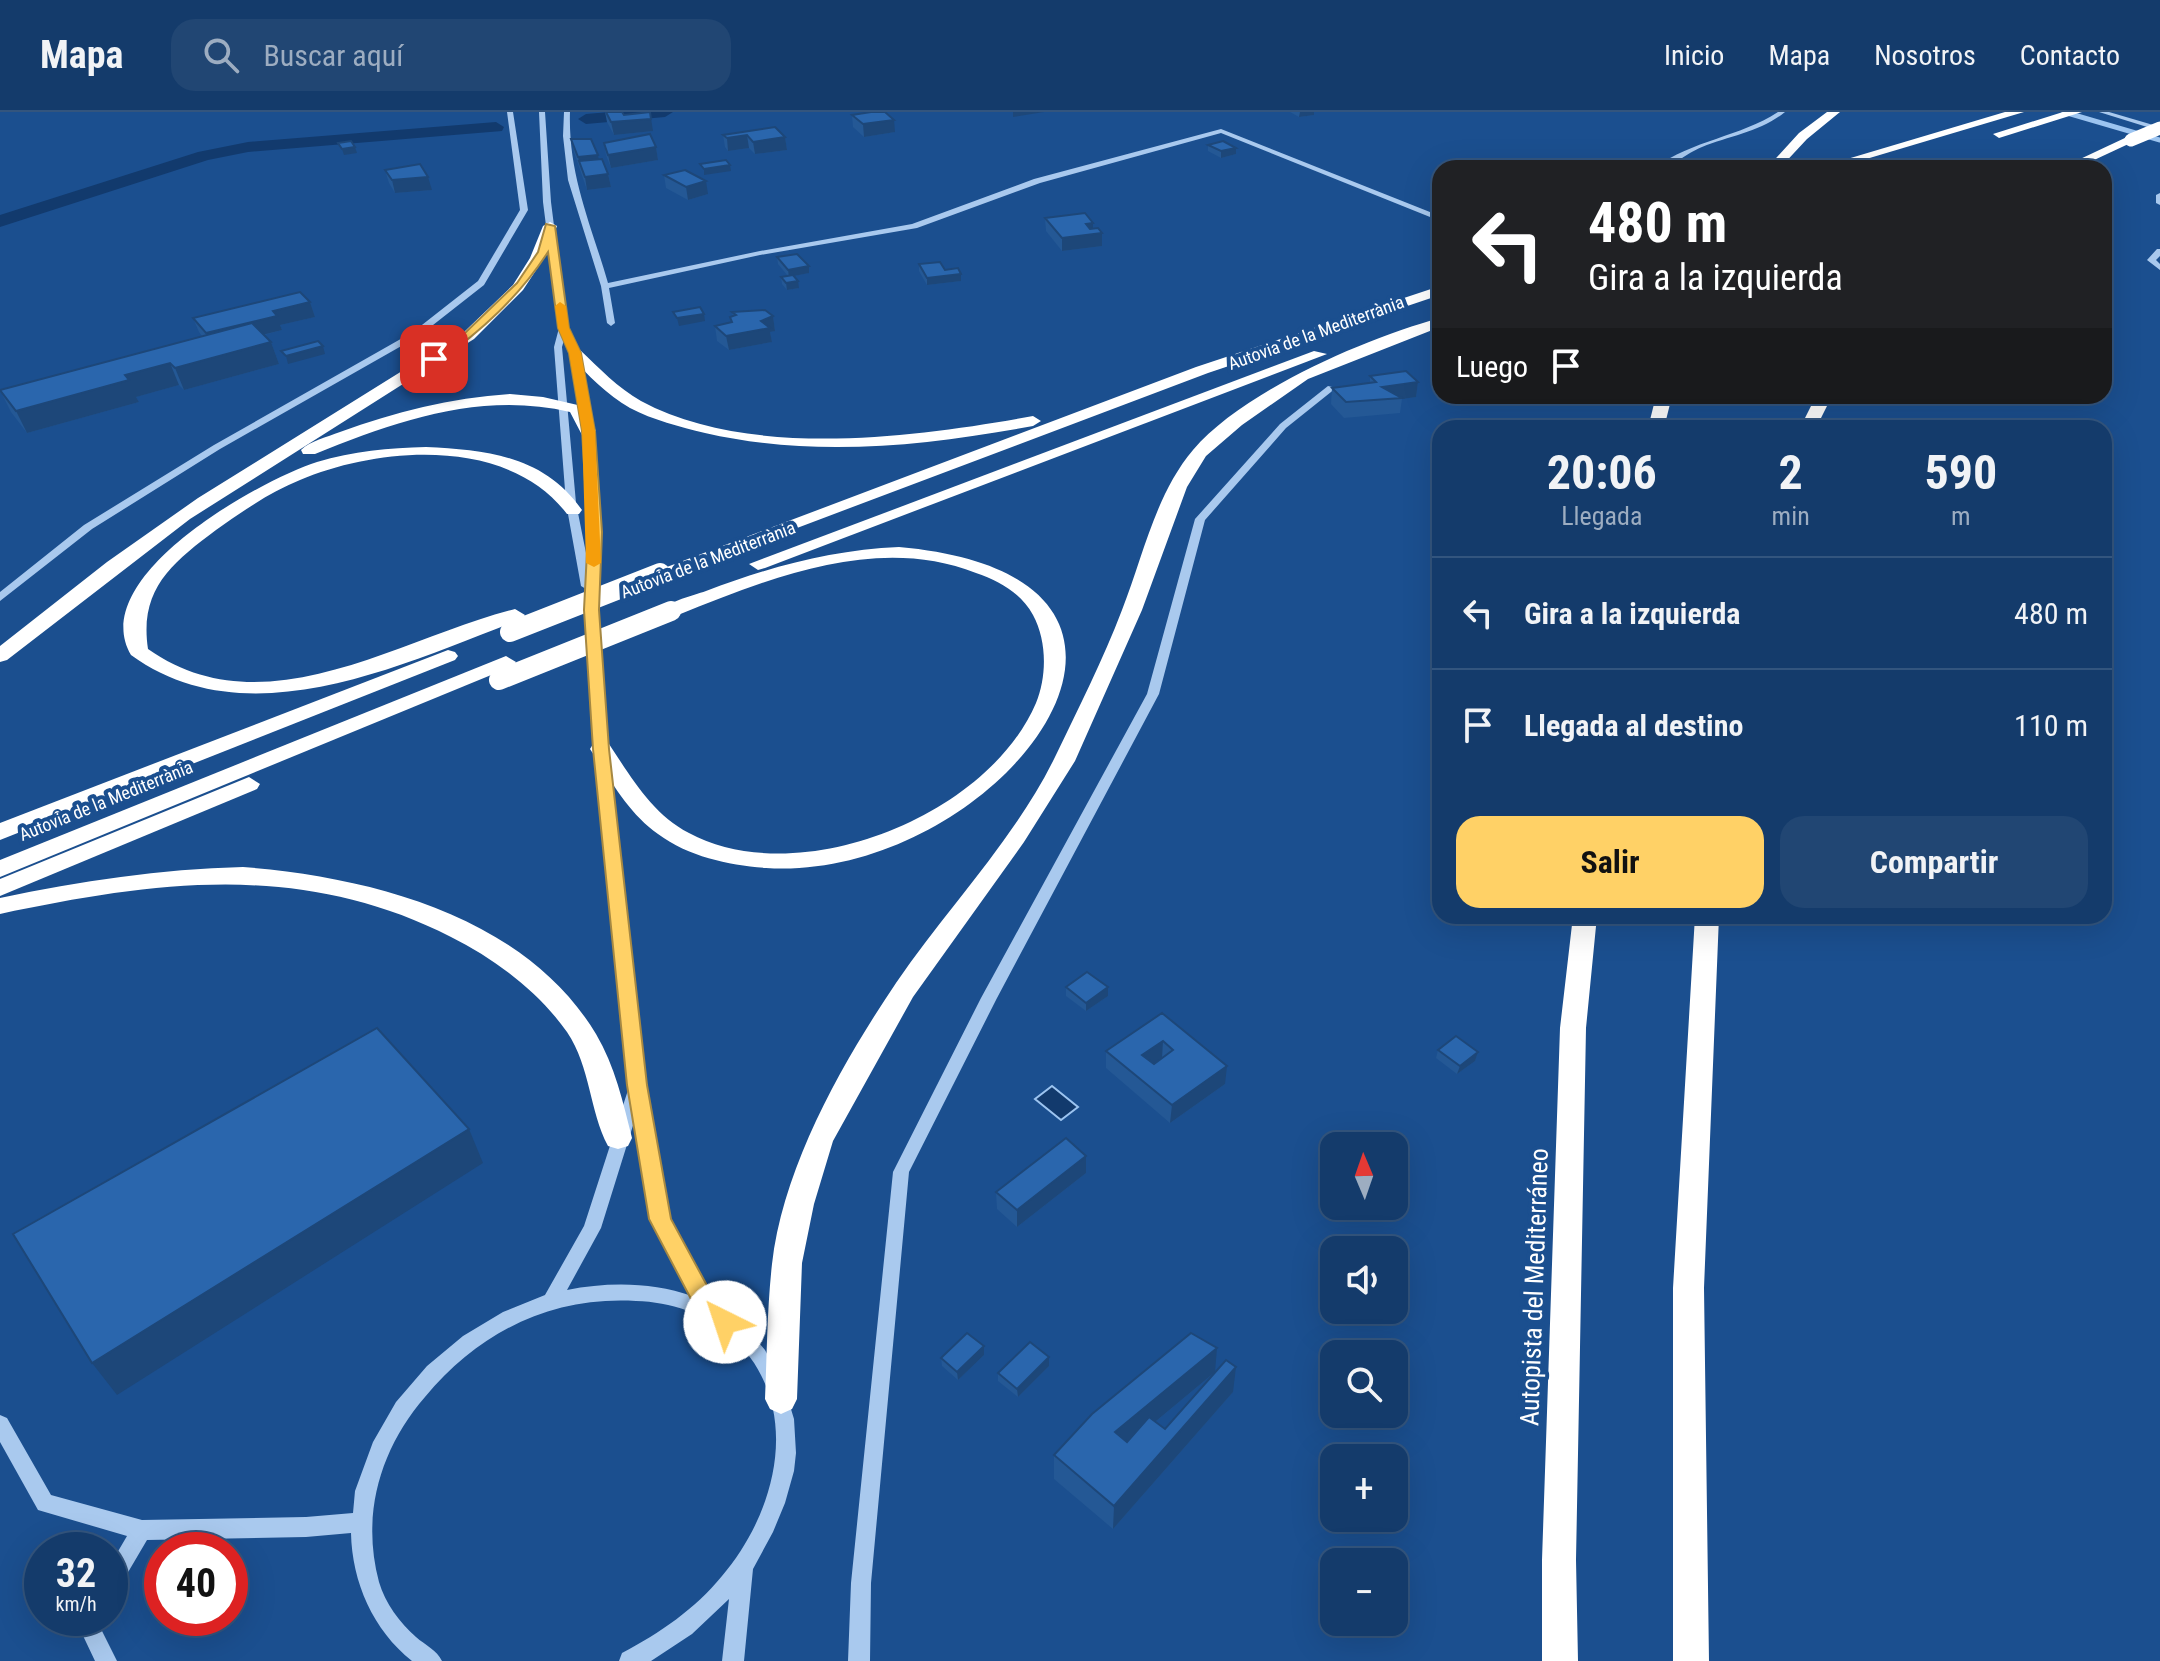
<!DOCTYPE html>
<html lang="es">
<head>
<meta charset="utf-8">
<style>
	body { margin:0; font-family:"Roboto Condensed",sans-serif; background:#214673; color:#f1f3f6; height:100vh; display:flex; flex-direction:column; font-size:30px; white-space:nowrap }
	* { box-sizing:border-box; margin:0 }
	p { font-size:26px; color:#9dadc1 }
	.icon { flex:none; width:44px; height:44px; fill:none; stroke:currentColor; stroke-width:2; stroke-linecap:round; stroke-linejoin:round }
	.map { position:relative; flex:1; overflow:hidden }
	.sheet { position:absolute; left:1432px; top:308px; width:680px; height:504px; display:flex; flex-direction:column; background:#143b6b; border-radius:24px; box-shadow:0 8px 32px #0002,0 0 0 2px #33557e }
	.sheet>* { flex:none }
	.hud { position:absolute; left:1432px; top:48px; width:680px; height:244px; border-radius:24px; box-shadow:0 8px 32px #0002,0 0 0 2px #33557e; background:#202124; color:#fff; overflow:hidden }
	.needle { width:52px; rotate:358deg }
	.tools { position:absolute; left:1320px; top:1020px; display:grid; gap:16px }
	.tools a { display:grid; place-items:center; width:88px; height:88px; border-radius:16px; background:#143b6b; box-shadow:0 8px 32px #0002,0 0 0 2px #33557e; font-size:40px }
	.speed { position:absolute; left:24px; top:1420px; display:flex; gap:16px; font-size:40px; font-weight:700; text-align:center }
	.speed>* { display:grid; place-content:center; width:104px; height:104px; border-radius:50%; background:#143b6b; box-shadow:0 8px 32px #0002,0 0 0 2px #33557e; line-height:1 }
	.speed small { font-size:20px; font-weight:400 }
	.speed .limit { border:12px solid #d22; background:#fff; color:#111 }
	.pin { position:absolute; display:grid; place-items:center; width:68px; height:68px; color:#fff; margin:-34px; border-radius:16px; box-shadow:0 4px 12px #0006 }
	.me { position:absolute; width:88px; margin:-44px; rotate:319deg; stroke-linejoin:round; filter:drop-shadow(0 0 6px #0008) }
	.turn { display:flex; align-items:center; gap:28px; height:168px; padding:0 24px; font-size:36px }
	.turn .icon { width:104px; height:104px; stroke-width:2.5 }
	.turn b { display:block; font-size:56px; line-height:68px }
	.then { display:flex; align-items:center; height:76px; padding:0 24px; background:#0003; gap:16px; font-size:30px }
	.eta { display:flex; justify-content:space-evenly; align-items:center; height:136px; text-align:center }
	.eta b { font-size:48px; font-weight:700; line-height:56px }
	.primary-button { display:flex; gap:16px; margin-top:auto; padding:16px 24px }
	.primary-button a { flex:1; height:92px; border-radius:24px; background:#ffd166; color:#111; font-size:32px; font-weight:700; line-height:92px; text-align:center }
	.primary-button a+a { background:#214673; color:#f1f3f6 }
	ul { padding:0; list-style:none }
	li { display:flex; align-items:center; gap:24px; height:112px; padding:0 24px; border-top:2px solid #33557e }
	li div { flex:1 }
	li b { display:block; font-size:30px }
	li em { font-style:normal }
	header { display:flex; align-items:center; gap:48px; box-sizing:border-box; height:112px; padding:0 40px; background:#143b6b; border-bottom:2px solid #33557e }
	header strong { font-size:38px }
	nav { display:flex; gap:44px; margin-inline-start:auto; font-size:28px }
	.search { width:560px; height:72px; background:#214673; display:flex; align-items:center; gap:20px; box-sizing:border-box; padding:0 28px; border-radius:24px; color:#9dadc1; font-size:30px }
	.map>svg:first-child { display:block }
</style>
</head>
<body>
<header>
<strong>Mapa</strong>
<div class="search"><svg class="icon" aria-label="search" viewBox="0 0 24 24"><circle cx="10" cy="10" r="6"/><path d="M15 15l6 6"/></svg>Buscar aquí</div>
<nav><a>Inicio</a><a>Mapa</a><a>Nosotros</a><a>Contacto</a></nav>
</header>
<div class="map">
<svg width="2160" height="1549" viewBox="0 0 2160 1549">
	<rect width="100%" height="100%" fill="#1b4f8f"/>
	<!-- water -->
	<path fill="#123a6d" stroke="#9cc4f0" stroke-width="2" d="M1052 974 1078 995 1061 1008 1035 987Z"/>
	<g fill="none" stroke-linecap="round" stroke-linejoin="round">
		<!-- stream -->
		<path stroke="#9cc4f0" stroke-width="5" d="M2064 0 2160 28"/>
		<!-- canal -->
		<g fill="#123a6d" fill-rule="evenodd">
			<path d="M610 0H673L665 5 586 12 578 7 586 2Z"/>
			<path d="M496 10 504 15 502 19 248 40 208 48 0 115V103L198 40 248 30Z"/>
		</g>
		<!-- minor -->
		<g fill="#a9c9ee" fill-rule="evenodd">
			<path d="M507 0H513L528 98 484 173 419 224 220 337 92 417 0 489V480L84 413 214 333 413 220 478 169 520 98Z"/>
			<path d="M539 0H545L551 90 567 216 579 241 593 319 600 420 597 498 607 637 645 973 668 1106 716 1194 744 1214 765 1238 784 1274 794 1307 796 1341 794 1359 785 1391 773 1420 753 1457 744 1549H722L729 1487 692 1522 651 1549H619L622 1541C660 1521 695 1497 722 1464 779 1397 804 1291 731 1224 704 1201 671 1190 636 1189 551 1184 479 1220 425 1285 380 1337 361 1403 379 1470 385 1491 400 1511 416 1525 425 1533 437 1538 442 1549H412C373 1518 352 1470 351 1421L306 1425 147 1428 117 1479 110 1482V1453L127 1424 38 1398 0 1330V1303L7 1306 51 1383 142 1408 306 1405 353 1401 355 1379 373 1330 396 1290 427 1254 463 1224 503 1200 545 1183 584 1114 629 975 595 637 585 498 586 477 581 474 566 391 554 235 559 216 543 90ZM564 228C573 245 574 263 577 282 586 337 591 395 588 451L576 391 562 235ZM635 1007 651 1107 692 1184C652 1170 608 1170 567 1178L601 1116Z"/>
			<path d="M564 0H570C568 63 591 112 608 171L760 139 912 112 1034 67 1221 17 1440 104V109L1221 21 1040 71 917 116 760 143 609 176 615 211 611 214 607 211 601 174 568 68 563 24Z"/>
			<path d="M1778 0H1785C1762 19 1730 24 1702 35 1686 41 1673 56 1655 56 1692 28 1740 25 1778 0Z"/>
			<path d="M2099 0H2109L2160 15V19Z"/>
			<path d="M2160 81V93L2156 91V83Z"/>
			<path d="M2157 137H2160V144L2156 148 2160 152V158L2147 148Z"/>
			<path d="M1328 274 1336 276 1286 316 1205 408 1159 582 997 886 909 1060 871 1471 870 1549H848L851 1471 893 1060 981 886 1147 582 1195 407 1280 312Z"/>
			<path d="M79 1506H100L98 1511 117 1549H95L77 1511Z"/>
		</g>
		<!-- highway -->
		<g fill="#fff" fill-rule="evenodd">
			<path d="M1827 0H1840L1807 27 1780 56H1767L1799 21Z"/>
			<path d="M2005 0H2024L1836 56H1817Z"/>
			<path d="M2063 0H2082L1999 26 1993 22Z"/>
			<path d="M2127 25 2137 28 2077 56H2061Z"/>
			<path d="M550 110 557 114 544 146 523 178 474 227 190 407 7 548 0 550V534L107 450 198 386 463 221 513 173 530 146 543 114Z"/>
			<path d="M1440 174V183L1208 261 667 465H653L651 461 1196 255Z"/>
			<path d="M1440 206V215L1308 267 1242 313 1206 344 1187 375 1142 498 1075 649 1024 730 913 885 833 1029 814 1092 802 1151 797 1287 792 1297 781 1302 770 1297 765 1287C767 1242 767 1197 772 1152 783 1055 842 951 896 871 947 796 1015 727 1055 645 1078 597 1103 548 1122 498 1143 445 1155 383 1193 338 1243 279 1366 226 1440 206Z"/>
			<path d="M570 238H580C599 256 618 276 641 289 751 348 916 325 1033 304L1041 309 1033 314C923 334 815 346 705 321 680 315 653 308 630 296 607 283 588 263 570 244Z"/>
			<path d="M1314 239 1327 242 765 456 758 458 749 452Z"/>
			<path d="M510 282 543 285 582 294 596 319 594 323H582L570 300C481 279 397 309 315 342H303L301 338C310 329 327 325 340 320 395 300 450 286 510 282Z"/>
			<path d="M1656 284H1672L1664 316H1648Z"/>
			<path d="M1816 284H1832L1816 316H1800Z"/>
			<path d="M426 335C488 338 544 344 582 398L579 402H567C509 325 381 334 300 368 270 380 243 399 216 418 172 451 139 477 148 537 264 619 399 526 515 497L525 503 522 507C403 552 248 628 131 543 85 465 260 368 317 350 353 339 389 336 426 335Z"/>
			<path d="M899 435C1236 465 995 771 766 756 729 753 689 745 658 722 628 701 610 667 590 637L593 632H609C631 665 652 702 689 721 799 780 988 704 1036 591 1047 564 1047 529 1033 503 1021 481 999 469 976 461 877 422 770 466 678 503L671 505 661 499C671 488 692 484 706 479 769 455 831 438 899 435Z"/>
			<path d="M448 538 455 540 458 544 455 548 0 728V711Z"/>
			<path d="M506 544 516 550 513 554 0 765V748Z"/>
			<path d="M249 665 260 672 257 677 0 784V767Z"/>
			<path d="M243 755C371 765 525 804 596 922 615 954 623 990 632 1026L628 1034 618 1037 608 1034C589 998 591 956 567 920 538 879 495 847 451 825 302 749 157 769 0 802V786C81 769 160 757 243 755Z"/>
			<path d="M1573 804H1597L1586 916 1576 1448 1578 1549H1542V1448L1560 916Z"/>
			<path d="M1695 804H1719L1704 1176 1709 1549H1673V1176Z"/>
		</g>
		<!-- highway-bridge-far1 -->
		<path stroke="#fff" stroke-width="13" d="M2131 28 2160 16"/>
		<!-- highway-bridge -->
		<g stroke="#fff" stroke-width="20">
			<path d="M510 520 660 461"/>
			<path d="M499 568 671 499"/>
		</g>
	</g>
	<!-- wall -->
	<g fill="#245895">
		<path d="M605 0H622L624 3 653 19 614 23 607 10Z"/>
		<path d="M1290 0H1314V3L1299 5Z"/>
		<path d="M852 3 895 20 864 25 853 15Z"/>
		<path d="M723 23 785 25 787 38 755 42 749 36 728 39 725 35Z"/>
		<path d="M571 27 598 47 608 62 611 75 587 78 574 40Z"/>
		<path d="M604 31 656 35 658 48 611 56 606 43Z"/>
		<path d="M1208 33 1236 42 1221 46 1208 39Z"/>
		<path d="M385 58 432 78 395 81 389 71Z"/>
		<path d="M664 63 708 82 688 88 666 76Z"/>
		<path d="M1045 106 1093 116 1102 134 1062 139 1046 119Z"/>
		<path d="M777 145 809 161 794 164 799 176 787 178 782 172 781 165 788 164 778 152Z"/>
		<path d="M919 152 945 158 961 169 927 173 919 159Z"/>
		<path d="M310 190 315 205 280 213 282 218 264 223 271 230 279 252 184 278 179 273 136 285 139 290 27 321 11 300 0 278 202 224 199 220 193 206Z"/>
		<path d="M732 200 773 204 775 219 770 220 772 230 729 238 717 229 715 214 731 210 730 205 733 204Z"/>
		<path d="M1370 264 1418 270 1416 285 1402 287 1400 301 1344 306 1331 292 1332 276 1370 271Z"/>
		<path d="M1066 875H1108V884L1086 899 1066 884Z"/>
		<path d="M1162 901 1225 972 1170 1011 1106 956V939Z"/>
		<path d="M1438 938 1478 940 1475 949 1457 962 1436 946Z"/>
		<path d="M1086 1044V1061L1017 1115 997 1097 996 1080Z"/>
		<path d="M984 1243 958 1268 942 1254 941 1246Z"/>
		<path d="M1049 1254 1018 1285 998 1269V1261Z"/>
		<path d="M1215 1260 1155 1310 1165 1317 1233 1280 1113 1417 1054 1367V1343Z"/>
	</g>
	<!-- shaded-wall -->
	<g fill="#1d4779">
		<path d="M650 0 653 19 614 23 611 10Z"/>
		<path d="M1013 0H1044L1013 5Z"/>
		<path d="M1300 0H1314V3L1299 5Z"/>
		<path d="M894 8 895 20 864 25 863 12Z"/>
		<path d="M747 23 749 36 728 39 727 26Z"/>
		<path d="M785 25 787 38 755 42 753 30Z"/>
		<path d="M355 35 357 41 344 43 342 37Z"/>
		<path d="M656 35 658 48 611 56 608 43Z"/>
		<path d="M1236 36V42L1221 46V39Z"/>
		<path d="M598 43 600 56 579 49 581 58 578 45Z"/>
		<path d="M730 53 731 59 704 63V57Z"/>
		<path d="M608 62 611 75 587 78 585 65Z"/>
		<path d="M428 65 432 78 395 81 392 68Z"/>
		<path d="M706 69 708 82 688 88 686 75Z"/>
		<path d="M1093 111V122L1102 121V134L1062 139V126L1086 112Z"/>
		<path d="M809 154V161L789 165 788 158Z"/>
		<path d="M961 162V169L927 173V166Z"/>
		<path d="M798 169 799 176 787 178 786 171Z"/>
		<path d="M310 190 315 205 280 213 282 218 211 236 206 221 273 199Z"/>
		<path d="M704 202 705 209 679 214 677 206Z"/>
		<path d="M773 204 775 219 770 220 772 230 729 238 726 224Z"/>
		<path d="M271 230 279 252 184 278 175 256Z"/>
		<path d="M323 234 325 242 288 252 286 244Z"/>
		<path d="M170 251 179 273 136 285 139 290 27 321 16 299 125 263Z"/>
		<path d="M1418 270 1416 285 1402 287V286L1382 275Z"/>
		<path d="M1108 875V884L1086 899V891Z"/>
		<path d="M1163 929 1162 946 1142 960V943Z"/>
		<path d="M1478 940 1475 949 1457 962 1460 954Z"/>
		<path d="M1227 954 1225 972 1170 1011 1172 993Z"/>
		<path d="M469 1017 483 1051 117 1283 92 1251Z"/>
		<path d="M1086 1044V1061L1017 1115V1098Z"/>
		<path d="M984 1234V1243L958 1268 957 1260Z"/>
		<path d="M1217 1236 1215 1260 1114 1344 1115 1320Z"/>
		<path d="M1049 1245V1254L1018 1285 1017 1277Z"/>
		<path d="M1236 1255 1233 1280 1113 1417 1114 1394Z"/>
	</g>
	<!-- building -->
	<g fill="#2a66ad" stroke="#1d4779" stroke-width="2" fill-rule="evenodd">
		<path d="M606 0H622L624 3 650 0 651 7 611 10Z"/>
		<path d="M871 0H885L894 8 863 12 852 3Z"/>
		<path d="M775 15 785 25 753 30 747 23 727 26 723 23Z"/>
		<path d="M650 22 656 35 608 43 604 31Z"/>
		<path d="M571 27H591L598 43 578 45Z"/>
		<path d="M351 29 355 35 342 37 338 31Z"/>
		<path d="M1223 29 1236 36 1221 39 1208 33Z"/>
		<path d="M602 47 608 62 585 65 579 49Z"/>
		<path d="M726 48 730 53 704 57 700 52Z"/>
		<path d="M420 52 428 65 392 68 385 58Z"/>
		<path d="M685 58 706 69 686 75 664 63Z"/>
		<path d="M1085 101 1093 111 1086 112 1090 117 1098 116 1102 121 1062 126 1045 106Z"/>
		<path d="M797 142 809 154 788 158 777 145Z"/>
		<path d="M940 150 945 158 958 156 961 162 927 166 919 152Z"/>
		<path d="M793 163 798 169 786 171 781 165Z"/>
		<path d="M300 180 310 190 273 199 277 204 206 221 193 206Z"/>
		<path d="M700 195 704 202 677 206 673 200Z"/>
		<path d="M765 198 773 204 761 209 770 216 726 224 715 214 732 210 730 205 736 203 732 200Z"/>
		<path d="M252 211 271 230 175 256 170 251 125 263 129 268 16 299 0 278Z"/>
		<path d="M318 229 323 234 286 244 281 239Z"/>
		<path d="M1406 259 1418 270 1382 275 1402 286 1346 290 1332 276 1376 270 1370 264Z"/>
		<path d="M1087 860 1108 875 1086 891 1066 875Z"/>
		<path d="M1162 901 1227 954 1172 993 1106 939ZM1163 929 1173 938 1154 952 1142 943Z"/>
		<path d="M377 916 469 1017 92 1251 13 1122Z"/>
		<path d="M1456 924 1478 940 1460 954 1438 938Z"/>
		<path d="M1066 1026 1086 1044 1017 1098 996 1080Z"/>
		<path d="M967 1221 984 1234 957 1260 941 1246Z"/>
		<path d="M1191 1221 1217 1236 1115 1320 1127 1330 1149 1305 1165 1317 1226 1248 1236 1255 1114 1394 1054 1343 1092 1302Z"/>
		<path d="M1030 1230 1049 1245 1017 1277 998 1261Z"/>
	</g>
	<!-- route -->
	<path fill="#ffd166" stroke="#a68842" stroke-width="2" d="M546 112 555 114 569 216 581 241 595 319 602 420 599 498 609 637 647 973 671 1107 717 1192 733 1203 737 1210 733 1217 725 1220 701 1206 649 1107 627 973 593 637 584 498 588 420 582 319 569 241 558 216 548 140C519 185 481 219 438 250L428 247 466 220 517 171 538 140Z"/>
	<!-- slow -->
	<path fill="#f59e0b" d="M560 190 566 194 569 216 581 241 595 319 601 451 594 455 586 451 582 319 569 241 558 216 555 194Z"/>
	<g text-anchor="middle" stroke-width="8" stroke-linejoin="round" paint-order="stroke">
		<!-- far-street labels -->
		<g font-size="18" fill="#fff" stroke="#1b4f8f">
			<text transform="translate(1316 221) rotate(-20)" y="6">Autovia de la Mediterrània</text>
			<text transform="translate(708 448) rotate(-21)" y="6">Autovia de la Mediterrània</text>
			<text transform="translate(106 689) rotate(-22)" y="6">Autovia de la Mediterrània</text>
		</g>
		<!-- near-street labels -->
		<g font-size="26" fill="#fff" stroke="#1b4f8f">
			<text transform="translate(1534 1175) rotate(-88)" y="9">Autopista del Mediterráneo</text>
		</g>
	</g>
</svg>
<div class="tools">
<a><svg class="needle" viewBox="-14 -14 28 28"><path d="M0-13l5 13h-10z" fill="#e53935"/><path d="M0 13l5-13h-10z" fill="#9dadc1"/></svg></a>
<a><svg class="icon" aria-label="sound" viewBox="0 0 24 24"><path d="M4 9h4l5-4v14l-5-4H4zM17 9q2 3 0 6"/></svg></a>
<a><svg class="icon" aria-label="search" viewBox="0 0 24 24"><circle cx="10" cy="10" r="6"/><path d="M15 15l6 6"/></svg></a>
<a>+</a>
<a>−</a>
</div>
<div class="speed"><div>32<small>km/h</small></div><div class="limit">40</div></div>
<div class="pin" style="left:434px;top:247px;background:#d93025"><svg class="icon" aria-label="arrive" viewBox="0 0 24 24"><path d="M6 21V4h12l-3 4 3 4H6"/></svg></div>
<svg class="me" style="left:725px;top:1210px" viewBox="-20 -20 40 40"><circle r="19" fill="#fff"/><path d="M0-13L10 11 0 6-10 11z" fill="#ffd166"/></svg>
<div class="hud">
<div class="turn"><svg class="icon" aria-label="left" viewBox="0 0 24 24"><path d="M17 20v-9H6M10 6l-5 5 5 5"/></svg><div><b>480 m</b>Gira a la izquierda</div></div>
<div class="then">Luego<svg class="icon" aria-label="arrive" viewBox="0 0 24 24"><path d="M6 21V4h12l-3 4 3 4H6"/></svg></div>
</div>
<section class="sheet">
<div class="eta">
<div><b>20:06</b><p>Llegada</p></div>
<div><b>2</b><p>min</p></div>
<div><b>590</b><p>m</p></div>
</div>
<ul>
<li><svg class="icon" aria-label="left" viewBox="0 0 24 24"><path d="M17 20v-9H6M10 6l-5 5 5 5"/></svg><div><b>Gira a la izquierda</b></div><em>480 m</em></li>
<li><svg class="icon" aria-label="arrive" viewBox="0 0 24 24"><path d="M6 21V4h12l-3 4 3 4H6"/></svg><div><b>Llegada al destino</b></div><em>110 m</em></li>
</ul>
<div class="primary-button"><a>Salir</a><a>Compartir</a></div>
</section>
</div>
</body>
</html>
